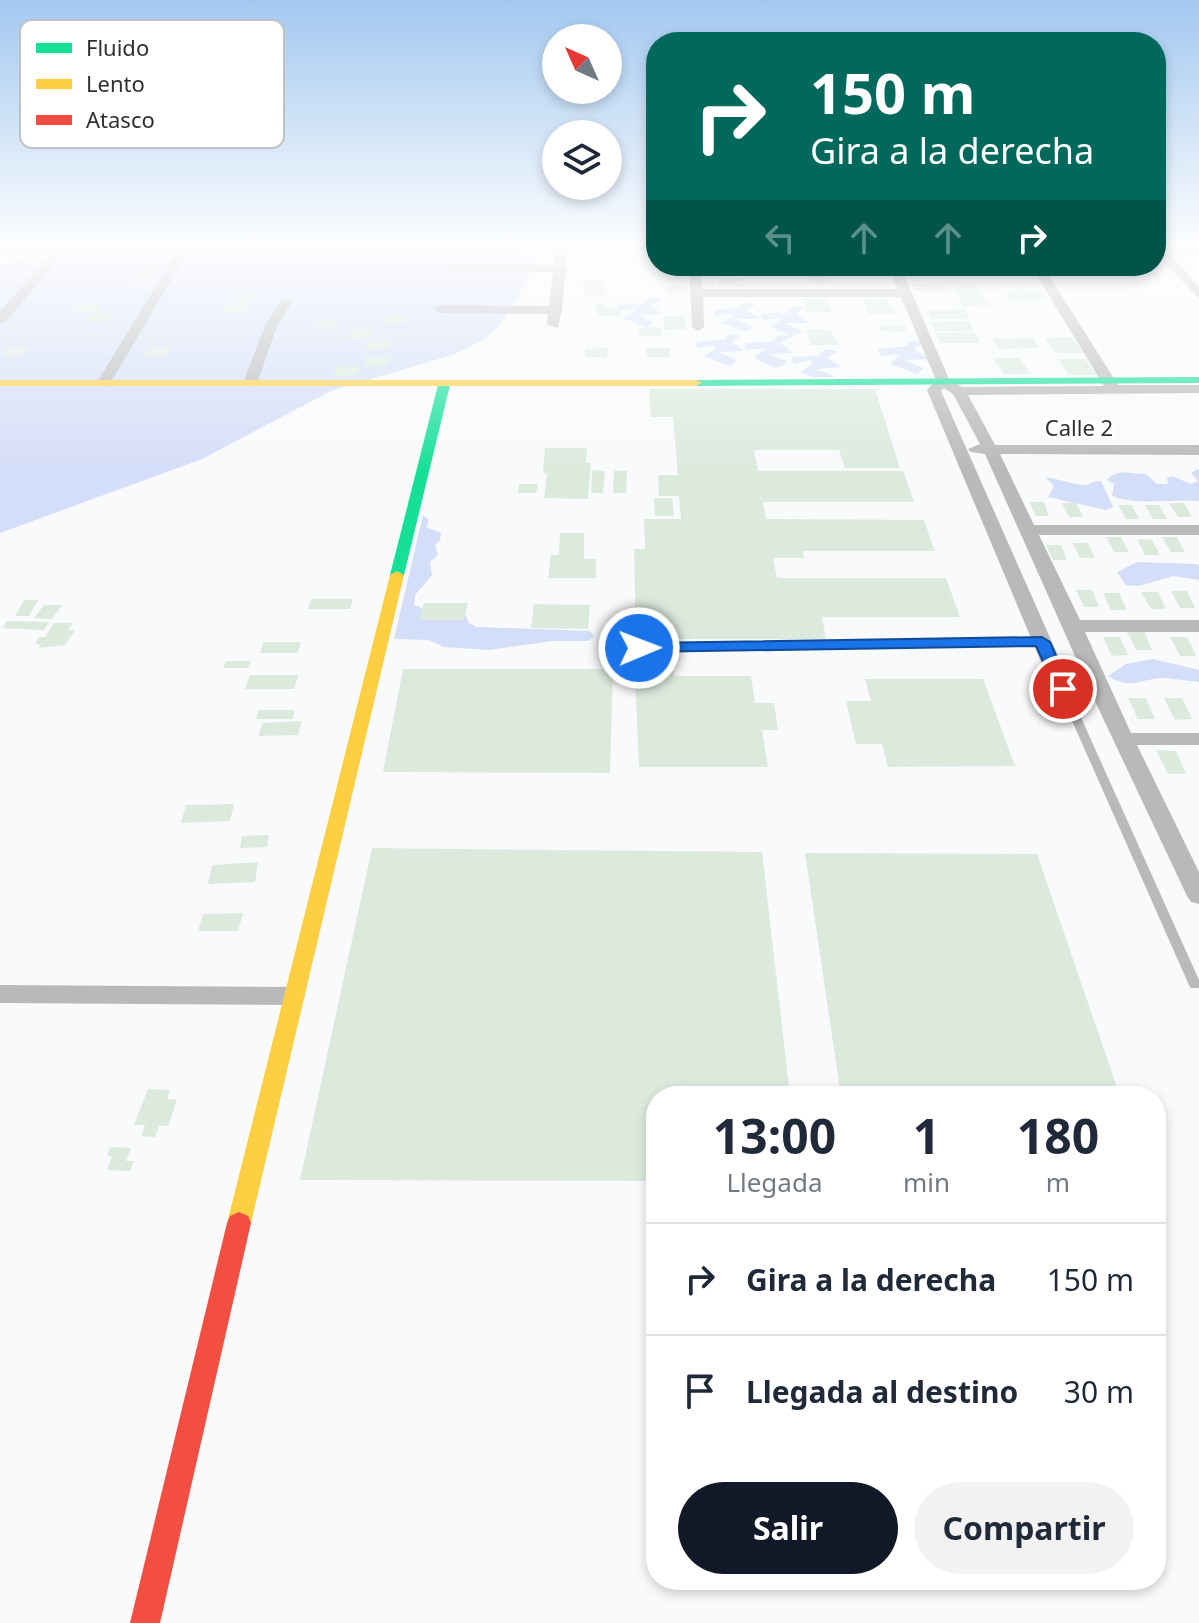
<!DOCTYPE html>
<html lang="es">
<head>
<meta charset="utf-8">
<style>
	body { margin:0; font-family:"Noto Sans",sans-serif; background:#f2f2f3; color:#1f2937; height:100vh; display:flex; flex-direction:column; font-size:30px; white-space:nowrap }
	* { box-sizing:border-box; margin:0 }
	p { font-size:26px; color:#747a83 }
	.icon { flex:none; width:44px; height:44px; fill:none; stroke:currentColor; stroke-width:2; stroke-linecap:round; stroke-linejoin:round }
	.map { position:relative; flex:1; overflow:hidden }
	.drawer { position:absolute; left:646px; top:1086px; width:520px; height:504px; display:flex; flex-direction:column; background:#fff; border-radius:32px; box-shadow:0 4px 12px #0003 }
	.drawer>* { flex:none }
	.guide { position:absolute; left:646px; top:32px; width:520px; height:244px; border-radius:32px; box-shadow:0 4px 12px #0003; background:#00695c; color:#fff; overflow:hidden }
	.needle { width:52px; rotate:315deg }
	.controls { position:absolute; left:542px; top:24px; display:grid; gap:16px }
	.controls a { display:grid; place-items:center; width:80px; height:80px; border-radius:50%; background:#fff; box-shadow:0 4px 12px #0003; font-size:40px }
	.pin { position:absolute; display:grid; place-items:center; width:68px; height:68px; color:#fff; margin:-34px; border:4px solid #fff; border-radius:50%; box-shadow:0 2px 8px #0007 }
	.me { position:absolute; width:88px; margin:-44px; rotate:89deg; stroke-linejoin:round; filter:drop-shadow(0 0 6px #0008) }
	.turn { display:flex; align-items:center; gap:28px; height:168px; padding:0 32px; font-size:36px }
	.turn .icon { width:104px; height:104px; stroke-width:2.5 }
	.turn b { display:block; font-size:56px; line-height:68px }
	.lanes { display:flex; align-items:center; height:76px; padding:0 32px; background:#0003; justify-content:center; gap:40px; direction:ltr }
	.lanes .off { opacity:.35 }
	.eta { display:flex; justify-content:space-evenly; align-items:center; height:136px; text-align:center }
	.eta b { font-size:48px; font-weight:700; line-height:56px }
	.button { display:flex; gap:16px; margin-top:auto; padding:16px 32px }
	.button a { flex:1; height:92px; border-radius:48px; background:#111827; color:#fff; font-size:32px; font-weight:700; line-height:92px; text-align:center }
	.button a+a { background:#f2f2f3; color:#1f2937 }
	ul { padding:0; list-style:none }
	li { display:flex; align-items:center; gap:24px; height:112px; padding:0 32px; border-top:2px solid #e0e1e3 }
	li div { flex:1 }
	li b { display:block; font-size:30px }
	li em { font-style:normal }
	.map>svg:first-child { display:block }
</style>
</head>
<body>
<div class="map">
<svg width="1199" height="1623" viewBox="0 0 1199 1623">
	<rect width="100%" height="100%" fill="#f8fafc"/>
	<!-- green -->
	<g fill="#d5def8">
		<path d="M116 243H500L518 249 537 263 500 325 486 338 455 354 331 391 202 459 0 533V264Z"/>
		<path d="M651 298 661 300 651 306 662 314 637 315 654 322 647 328 623 318 635 312V308L617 311 618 305 642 304Z"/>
		<path d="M751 303 756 304 747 310 760 319H735L753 327 746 332 721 323 732 316 731 313 714 316V310L742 308V304Z"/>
		<path d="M794 306 805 308 796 314 809 323H784L803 331 780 343 794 353 768 354 785 360 786 364 775 368 754 358 766 348 746 350 745 343 771 342 779 335 790 336 771 327 782 318 763 320 762 314 787 313Z"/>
		<path d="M736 334 741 335 732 342 744 351 718 352 737 360 730 366 704 356 716 349 715 345 697 348V342L727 339V335Z"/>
		<path d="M916 341 922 343 914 349 929 359 903 360 924 368 918 374 890 364 900 354 880 356 878 349 908 346 907 342Z"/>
		<path d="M825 349 837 351 827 358 842 367 815 369 836 377H813L801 372 812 364 811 360 793 364 792 357 818 356Z"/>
		<path d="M1197 469 1199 470V501C1170 499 1139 506 1112 496L1114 484 1107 480C1117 468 1131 474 1146 474L1157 484H1168L1167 478 1172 476 1191 484 1198 481 1191 473Z"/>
		<path d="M1045 477C1057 479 1070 483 1082 485 1092 486 1090 480 1101 481L1113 507 1106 510 1048 497 1054 486Z"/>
		<path d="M423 515 429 520 426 527 441 533 440 540 435 545 438 555 430 562 432 575 415 595 414 605 435 613 465 614 469 623 477 627 590 631 594 636 588 641H552L488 650 444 647 429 640 394 639Z"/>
		<path d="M1137 562 1196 564 1199 565V580L1173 576 1139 586 1126 585 1117 572Z"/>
		<path d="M1153 659 1199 670V682C1188 681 1177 679 1165 678 1140 678 1133 691 1108 676L1126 664Z"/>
	</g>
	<!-- building -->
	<g fill="#dceade">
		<path d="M26 256H45L39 264 19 263Z"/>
		<path d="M747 266H770L772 274H748Z"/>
		<path d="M792 266H825L826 270H794Z"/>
		<path d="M142 268H163L150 283H130Z"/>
		<path d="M808 275H825L827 284H810Z"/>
		<path d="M718 278H742L744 287H719Z"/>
		<path d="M583 280H604L603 287H583Z"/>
		<path d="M948 283 953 292H916L912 284Z"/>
		<path d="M951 283H975L990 306 963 307Z"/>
		<path d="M664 285 685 286 688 294H667Z"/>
		<path d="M585 288H606L605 295 585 296Z"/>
		<path d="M1042 291 1048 300 1010 301 1005 292Z"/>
		<path d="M236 295H257L253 302 232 303Z"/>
		<path d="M802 298H826L832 312H806Z"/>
		<path d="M863 300H887L894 314H869Z"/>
		<path d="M79 304H101L95 312H73Z"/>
		<path d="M595 304H605V308H621V316H599Z"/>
		<path d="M227 305H249L244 313H223Z"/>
		<path d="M965 309 970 319H931L927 310Z"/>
		<path d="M91 313H114L107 321H86Z"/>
		<path d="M386 315H408L405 323H384Z"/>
		<path d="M663 316H685L686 329 664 330Z"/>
		<path d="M316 321H339L335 329H313Z"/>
		<path d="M969 321 974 331H935L931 322Z"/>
		<path d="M878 326H904L907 332 881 331Z"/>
		<path d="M661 327V336H639V328Z"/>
		<path d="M374 329 370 338H348L351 330Z"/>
		<path d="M806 330H831L838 345H811Z"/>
		<path d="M974 332 980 343H940L935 333Z"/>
		<path d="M1071 337 1083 353H1055L1045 338Z"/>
		<path d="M1033 338 1039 348 999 349 993 339Z"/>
		<path d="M368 341H392L388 349 366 350Z"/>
		<path d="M7 347H31L23 355 1 356Z"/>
		<path d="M149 347H172L166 356H143Z"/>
		<path d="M608 348 607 357H585V349Z"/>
		<path d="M646 348H670L669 357H647Z"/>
		<path d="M366 357H390L387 366H364Z"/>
		<path d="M993 358H1020L1031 374H1004Z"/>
		<path d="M1058 359H1085L1097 375H1069Z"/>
		<path d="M337 366H361L357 375 334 376Z"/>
		<path d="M649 389H875L900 468H845L839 450H754L758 471H903L914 502H763L766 519 924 520 935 551H803L804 558H773L777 578H946L960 617H822L826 639H636L634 549H645L644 519H681L679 496H659L658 475H678L673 417H651Z"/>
		<path d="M545 448H587L586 463H591L588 499 544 498 547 473H543Z"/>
		<path d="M592 470 605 471 603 493H591Z"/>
		<path d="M614 471H627L626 493H613Z"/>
		<path d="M519 484H538L536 493H518Z"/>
		<path d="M654 498H672L674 516H655Z"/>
		<path d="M1029 502H1044L1049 516H1036Z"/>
		<path d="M1062 503H1076L1083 517H1069Z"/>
		<path d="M1169 503H1184L1192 517H1178Z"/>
		<path d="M1118 505H1132L1139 519H1126Z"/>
		<path d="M1145 505H1159L1167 519H1153Z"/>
		<path d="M560 533H584V559H596V578H548L551 555H559Z"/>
		<path d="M1106 537H1121L1129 552H1114Z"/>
		<path d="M1162 537H1177L1185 552H1171Z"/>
		<path d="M1137 539 1152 540 1160 555H1145Z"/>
		<path d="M1073 543H1088L1095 558H1080Z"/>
		<path d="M1046 545H1061L1067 560H1053Z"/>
		<path d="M1076 590H1092L1099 607H1084Z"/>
		<path d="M1171 591H1187L1195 608H1180Z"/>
		<path d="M1141 592H1158L1166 609H1151Z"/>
		<path d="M1103 593H1119L1127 610H1111Z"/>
		<path d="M311 599H353L350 609H308Z"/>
		<path d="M24 600H38L29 616H15Z"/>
		<path d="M424 603H468L464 620H419Z"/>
		<path d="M534 604 590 605 588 629 531 628Z"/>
		<path d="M44 605H62L52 619 34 618Z"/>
		<path d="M7 621 49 622 44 630 2 628Z"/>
		<path d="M54 623H73L68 630H75L65 645 39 648 41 645 35 644 39 637H45Z"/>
		<path d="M1127 631H1144L1152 650H1136Z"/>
		<path d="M1103 637H1120L1128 655 1112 656Z"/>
		<path d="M1170 637H1187L1196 656H1180Z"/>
		<path d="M264 642H301L298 653H260Z"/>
		<path d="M226 661H251L248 668H223Z"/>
		<path d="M618 662H673L674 676H751L755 703H774L778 730H762L768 767H639L635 680H619Z"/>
		<path d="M403 669H613L610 773 383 772Z"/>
		<path d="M250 675H298L294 689H245Z"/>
		<path d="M865 679H983L1015 766 888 767 882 744H856L846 701H871Z"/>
		<path d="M1128 698H1146L1155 719H1138Z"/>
		<path d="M1164 698H1182L1192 719 1175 720Z"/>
		<path d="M259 710H295L293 719H256Z"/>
		<path d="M302 721 298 735 258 736 263 723Z"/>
		<path d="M1156 750 1176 751 1186 774H1168Z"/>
		<path d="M234 804 230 821 181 823 186 805Z"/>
		<path d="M269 835 267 847 240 848 242 836Z"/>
		<path d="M372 848 762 852 790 1096H656V1181L300 1180Z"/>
		<path d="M805 853 1037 854 1120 1096H841Z"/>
		<path d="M258 862 255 882 208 884 212 865Z"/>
		<path d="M243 913 238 931H198L203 914Z"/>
		<path d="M148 1089 170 1090 167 1099 177 1100 168 1126H159L155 1137 141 1136 145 1125H134Z"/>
		<path d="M110 1147 131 1148 126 1161H134L130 1171 107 1170 112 1156H107Z"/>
	</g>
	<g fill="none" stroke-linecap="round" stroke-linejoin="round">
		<!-- lane -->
		<g fill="#b8b9bb" fill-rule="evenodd">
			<path d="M1042 639 1047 642 1045 644 639 651 634 648 639 645Z"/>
			<path d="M1051 659 1056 662 1199 980V988H1191L1189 985 1046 662Z"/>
		</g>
		<!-- street -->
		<g fill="#b8b9bb" fill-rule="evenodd">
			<path d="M63 243H73L72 247 180 246 182 243H193L108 387 96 384 176 253 102 251 64 254 5 322 0 323V311L52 254H0V248H58Z"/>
			<path d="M556 243H568L565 266 568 269 565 272 562 310 558 328 547 325 548 314 440 313 434 309 440 305 549 306 553 272 451 271 445 267 451 263 554 265Z"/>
			<path d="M1156 243 1164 248H1199V254H1171L1199 287V298L1156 254Z"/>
			<path d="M689 266H701L702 289H898L888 266H900L949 379 962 387 1104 386 1031 266H1043L1118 385H1199V393L968 395 995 445H1199V455L1000 454 1034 525H1199V535H1039L1080 620H1199V632H1085L1131 733H1199V745H1137L1199 872V904L1191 902 1187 896 1085 680 1044 666 1041 662 927 390 936 380 901 297H703L704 327 698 331 692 327ZM944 388 953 394 980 444 968 449 971 452 985 454 1079 665 1059 658 941 391Z"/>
			<path d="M282 299 292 302 277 326 257 383 245 386 243 383 265 326Z"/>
			<path d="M0 985 292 987 301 989 305 996 301 1003 292 1005 0 1003Z"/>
		</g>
		<!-- fast -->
		<g fill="#16e098" fill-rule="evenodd">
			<path d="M1199 377V383L696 386 690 383 696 380Z"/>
			<path d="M444 382 450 385 404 575 397 579 392 578 390 575 438 385Z"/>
		</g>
		<!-- slow -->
		<g fill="#ffcf43" fill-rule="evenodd">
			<path d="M0 380H696L702 383 696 386H0Z"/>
			<path d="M397 571 404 575 251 1223 248 1230 239 1234 230 1230 227 1223 390 575Z"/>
		</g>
		<!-- jam -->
		<path fill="#f24e42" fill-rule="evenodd" d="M239 1212 248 1216 251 1223 160 1623H130L227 1223 230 1216Z"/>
	</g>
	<!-- sky -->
	<linearGradient id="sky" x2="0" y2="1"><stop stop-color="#a3c8f0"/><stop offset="0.52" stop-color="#fcfdfe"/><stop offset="1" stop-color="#fcfdfe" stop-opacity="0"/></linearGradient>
	<rect width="1199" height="471" fill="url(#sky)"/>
	<!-- route -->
	<path fill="#1a73e8" stroke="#114b97" stroke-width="2" d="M1042 637 1050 642 1071 689 1068 692H1057L1036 646 639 652 632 648 639 643Z"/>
	<g text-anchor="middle" stroke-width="6" stroke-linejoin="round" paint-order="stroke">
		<!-- far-street labels -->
		<g font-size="22" fill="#2d2f34" stroke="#fff">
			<text x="1079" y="436">Calle 2</text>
		</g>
	</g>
	<!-- legend -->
	<rect x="20" y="20" width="264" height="128" rx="12" fill="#fff" stroke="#c0c1c2" stroke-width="2"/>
	<rect x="36" y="43" width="36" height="10" fill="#16e098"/>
	<rect x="36" y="79" width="36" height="10" fill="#ffcf43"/>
	<rect x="36" y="115" width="36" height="10" fill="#f24e42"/>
	<g font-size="22" fill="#2d2f34">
		<text x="86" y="56">Fluido</text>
		<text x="86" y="92">Lento</text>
		<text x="86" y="128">Atasco</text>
	</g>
</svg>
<div class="controls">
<a><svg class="needle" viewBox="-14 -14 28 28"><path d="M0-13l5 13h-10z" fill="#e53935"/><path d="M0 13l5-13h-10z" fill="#747a83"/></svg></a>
<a><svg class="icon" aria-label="layers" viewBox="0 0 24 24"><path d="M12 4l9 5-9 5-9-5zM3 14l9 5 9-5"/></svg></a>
</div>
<div class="pin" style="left:1063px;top:689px;background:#d93025"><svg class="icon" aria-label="arrive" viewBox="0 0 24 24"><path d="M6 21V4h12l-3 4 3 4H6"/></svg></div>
<svg class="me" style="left:639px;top:648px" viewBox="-20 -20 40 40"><circle r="17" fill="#1a73e8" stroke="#fff" stroke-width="3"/><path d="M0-11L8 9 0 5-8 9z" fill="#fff"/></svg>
<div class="guide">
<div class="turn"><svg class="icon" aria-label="right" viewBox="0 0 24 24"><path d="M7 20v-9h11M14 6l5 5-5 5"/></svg><div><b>150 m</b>Gira a la derecha</div></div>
<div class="lanes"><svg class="icon off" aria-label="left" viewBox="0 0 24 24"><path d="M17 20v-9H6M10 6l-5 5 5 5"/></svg><svg class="icon off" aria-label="ahead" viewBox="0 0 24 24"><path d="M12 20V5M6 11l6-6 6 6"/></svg><svg class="icon off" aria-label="ahead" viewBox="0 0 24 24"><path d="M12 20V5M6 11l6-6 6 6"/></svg><svg class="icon" aria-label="right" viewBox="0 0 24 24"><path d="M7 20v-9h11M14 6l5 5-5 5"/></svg></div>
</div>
<section class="drawer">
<div class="eta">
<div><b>13:00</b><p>Llegada</p></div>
<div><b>1</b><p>min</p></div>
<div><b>180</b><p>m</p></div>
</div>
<ul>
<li><svg class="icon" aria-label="right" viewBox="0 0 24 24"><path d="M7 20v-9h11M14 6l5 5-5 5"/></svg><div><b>Gira a la derecha</b></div><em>150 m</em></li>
<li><svg class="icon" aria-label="arrive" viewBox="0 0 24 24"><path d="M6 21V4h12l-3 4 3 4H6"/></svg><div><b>Llegada al destino</b></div><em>30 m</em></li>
</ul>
<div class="button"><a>Salir</a><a>Compartir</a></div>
</section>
</div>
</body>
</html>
